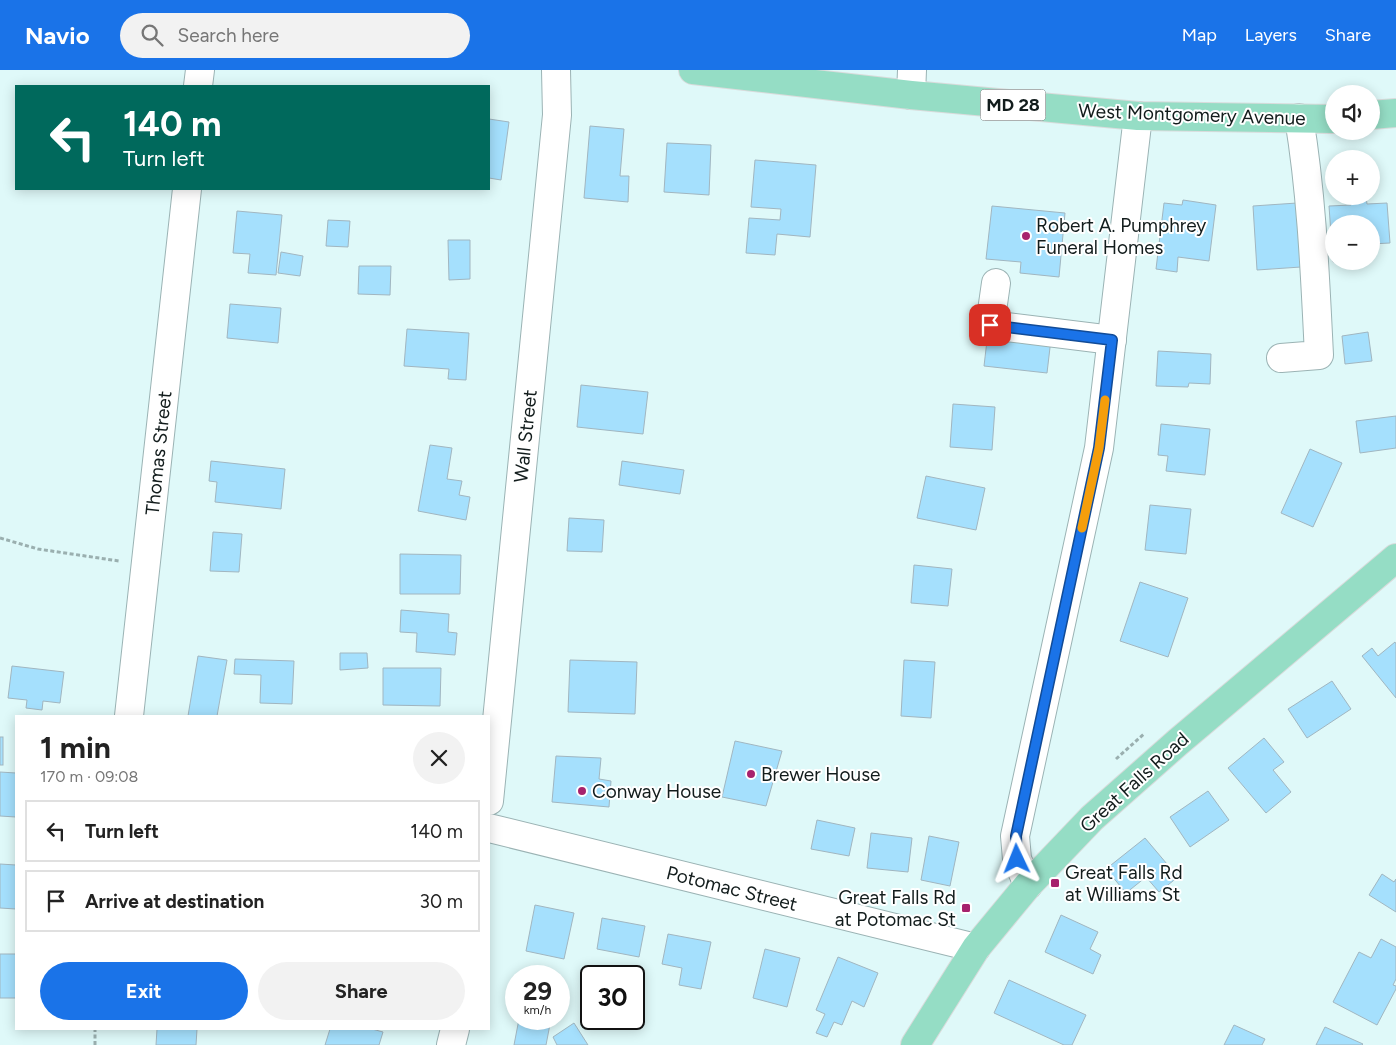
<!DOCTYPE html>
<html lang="en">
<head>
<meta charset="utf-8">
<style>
	body { margin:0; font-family:Figtree,sans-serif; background:#f2f2f2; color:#222; height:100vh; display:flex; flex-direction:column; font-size:19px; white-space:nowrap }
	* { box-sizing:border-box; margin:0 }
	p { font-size:16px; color:#767676 }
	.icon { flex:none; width:28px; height:28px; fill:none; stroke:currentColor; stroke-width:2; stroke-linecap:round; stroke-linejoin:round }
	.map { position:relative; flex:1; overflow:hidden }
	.drawer { position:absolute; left:15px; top:645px; width:475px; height:315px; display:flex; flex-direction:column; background:#fff; border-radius:0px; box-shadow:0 2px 12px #0003 }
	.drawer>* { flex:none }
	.guide { position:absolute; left:15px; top:15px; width:475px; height:105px; border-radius:0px; box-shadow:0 2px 12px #0003; background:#00695c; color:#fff; overflow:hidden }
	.fabs { position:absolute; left:1325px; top:15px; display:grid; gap:10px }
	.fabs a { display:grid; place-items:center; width:55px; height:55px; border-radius:50%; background:#fff; box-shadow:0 2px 12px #0003; font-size:25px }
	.speed { position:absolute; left:505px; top:895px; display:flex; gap:10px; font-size:25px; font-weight:700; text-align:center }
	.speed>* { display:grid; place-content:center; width:65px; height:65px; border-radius:50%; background:#fff; box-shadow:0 2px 12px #0003; line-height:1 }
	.speed small { font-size:12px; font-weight:400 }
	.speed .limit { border:2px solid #111; border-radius:8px; background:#fff; color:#111 }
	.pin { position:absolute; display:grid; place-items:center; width:42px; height:42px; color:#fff; margin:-21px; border-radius:10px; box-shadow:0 2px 8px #0006 }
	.me { position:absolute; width:55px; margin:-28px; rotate:358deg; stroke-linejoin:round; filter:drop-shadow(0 0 4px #0008) }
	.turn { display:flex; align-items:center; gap:18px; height:105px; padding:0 25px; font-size:22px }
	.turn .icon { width:65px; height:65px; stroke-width:2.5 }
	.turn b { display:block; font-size:35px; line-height:42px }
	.round { display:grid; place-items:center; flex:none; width:52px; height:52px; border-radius:26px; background:#f2f2f2 }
	.overview { display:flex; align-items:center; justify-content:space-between; height:85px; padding:0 25px }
	h1 { font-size:30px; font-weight:700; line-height:38px }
	.action { display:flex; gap:10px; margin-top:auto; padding:10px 25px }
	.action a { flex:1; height:58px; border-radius:30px; background:#1a73e8; color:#fff; font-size:20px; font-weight:700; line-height:58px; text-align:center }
	.action a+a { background:#f2f2f2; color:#222 }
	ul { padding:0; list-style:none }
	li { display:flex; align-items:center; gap:15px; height:62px; margin:0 10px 8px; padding:0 15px; border:2px solid #e0e0e0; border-radius:0px }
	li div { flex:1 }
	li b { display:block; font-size:19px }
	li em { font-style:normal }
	header { display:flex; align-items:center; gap:30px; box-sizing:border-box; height:70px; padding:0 25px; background:#1a73e8; color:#fff }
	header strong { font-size:24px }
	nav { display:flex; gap:28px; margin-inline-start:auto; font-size:18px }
	.search { width:350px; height:45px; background:#f2f2f2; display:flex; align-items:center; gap:12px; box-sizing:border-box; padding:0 18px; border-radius:28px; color:#767676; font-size:19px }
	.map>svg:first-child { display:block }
</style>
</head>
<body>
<header>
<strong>Navio</strong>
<div class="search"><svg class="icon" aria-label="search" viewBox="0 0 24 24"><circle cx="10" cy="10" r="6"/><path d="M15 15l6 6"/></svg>Search here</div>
<nav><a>Map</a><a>Layers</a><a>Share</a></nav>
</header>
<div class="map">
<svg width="1396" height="975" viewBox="0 0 1396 975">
	<rect width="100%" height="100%" fill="#dff9f9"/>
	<!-- building -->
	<g fill="#a5e0fd" stroke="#a1b6c0">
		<path d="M489 49 509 52 501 110 489 108Z"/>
		<path d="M590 56 624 59 620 106H629L628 132 584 128Z"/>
		<path d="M667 73 711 75 709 125 664 122Z"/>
		<path d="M755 90 816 95 810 167 777 164 775 185 746 183 749 148 780 150 781 139 751 137Z"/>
		<path d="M1366 126 1367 134 1387 133 1390 173 1371 174V154H1334V191H1349L1333 192 1329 136 1351 135 1350 127Z"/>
		<path d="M1183 130 1216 135 1209 191 1178 187 1177 202 1156 199 1164 133 1182 135Z"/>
		<path d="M1297 133 1301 197 1257 200 1253 136Z"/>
		<path d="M992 136 1065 143 1059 207 1020 203 1021 192 986 189Z"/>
		<path d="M237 141 282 145 276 205 248 203 250 184 233 183Z"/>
		<path d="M328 150 350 151 348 177 326 176Z"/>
		<path d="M448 170H470V209L449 210Z"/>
		<path d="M281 182 303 186 300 206 278 203Z"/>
		<path d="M359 196H391L390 225 358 224Z"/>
		<path d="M230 234 281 238 278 273 227 268Z"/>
		<path d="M407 259 469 263 466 310 448 309 449 299 404 296Z"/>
		<path d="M988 262 1051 269 1047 303 984 296Z"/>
		<path d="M1368 262 1372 291 1345 294 1342 266Z"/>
		<path d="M1158 281 1211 284 1210 314 1189 313 1188 317 1156 316Z"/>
		<path d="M581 315 648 322 643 364 577 357Z"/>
		<path d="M953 334 995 337 992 380 950 377Z"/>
		<path d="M1396 346V378L1360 383 1356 351Z"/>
		<path d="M1161 354 1210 359 1205 405 1166 401 1168 386 1158 385Z"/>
		<path d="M430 375 452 378 447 409 462 411 459 425 470 427 466 450 418 441Z"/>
		<path d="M1310 379 1342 393 1313 457 1281 443Z"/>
		<path d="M211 391 285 399 281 439 215 432 217 412 209 411Z"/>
		<path d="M622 391 684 400 680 424 619 415Z"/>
		<path d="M926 406 985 418 976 460 917 448Z"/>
		<path d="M1150 435 1191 439 1186 484 1145 480Z"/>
		<path d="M569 448 604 450 602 482 567 481Z"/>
		<path d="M213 462 242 464 239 502 210 501Z"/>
		<path d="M400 484 461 485 460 524H400Z"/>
		<path d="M914 495 952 499 948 536 911 533Z"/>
		<path d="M1140 512 1188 528 1168 587 1120 571Z"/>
		<path d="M401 540 449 544 448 562 457 563 455 585 416 582 417 563 400 562Z"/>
		<path d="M1395 572 1396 574V628L1362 586 1372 578 1378 586Z"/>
		<path d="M340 583H367L368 598 340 600Z"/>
		<path d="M198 586 227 590 217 646H188Z"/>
		<path d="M235 589 294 591 292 634 260 633 261 605 234 604Z"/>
		<path d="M570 590 637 592 635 644 568 642Z"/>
		<path d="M904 590 935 592 931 648 901 646Z"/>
		<path d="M12 596 64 602 60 633 43 631 42 640 26 638 27 630 8 628Z"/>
		<path d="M383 598H441L440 636 383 635Z"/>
		<path d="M1332 611 1351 639 1307 668 1288 639Z"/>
		<rect x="0" y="667" width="3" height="28"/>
		<path d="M1264 668 1284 692 1273 700 1291 722 1266 743 1228 698Z"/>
		<path d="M735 671 782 681 766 736 722 727Z"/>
		<path d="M556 686 601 688 599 709 611 711 609 737 552 732Z"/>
		<path d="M0 702 16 703V747L0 746Z"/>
		<path d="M1208 721 1229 750 1190 777 1170 747Z"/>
		<path d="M817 750 855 758 849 786 811 779Z"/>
		<path d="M871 763 912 768 908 802 867 798Z"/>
		<path d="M929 766 959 772 950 816 921 810Z"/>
		<path d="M1145 768 1178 807 1159 822 1146 807 1126 823 1106 799Z"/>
		<path d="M0 794 16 795V839L0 838Z"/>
		<path d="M1382 804 1394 812 1396 809V842L1369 825Z"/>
		<path d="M535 835 574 843 564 889 526 881Z"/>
		<path d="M1061 845 1098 862 1090 879 1101 885 1093 904 1045 882Z"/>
		<path d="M602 848 645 856 639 887 597 879Z"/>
		<path d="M668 864 711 872 701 919 679 915 682 898 662 894Z"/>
		<path d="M1381 869 1396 877V909L1393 915 1396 916V919L1377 955 1333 932 1359 882 1371 888Z"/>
		<path d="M765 879 800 888 787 937 753 928Z"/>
		<rect x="0" y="884" width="16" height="44"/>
		<path d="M838 887 878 903 864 937 852 931 842 955 834 952 827 967 816 963 825 944 816 940Z"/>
		<path d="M1009 910 1086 945 1072 975H1064L994 943Z"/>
		<path d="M519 949H551L546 975H514Z"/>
		<path d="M574 953 588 975H557L553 967Z"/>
		<path d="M1234 955 1265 969 1262 975H1224Z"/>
		<path d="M1325 957 1363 974 1362 975H1316Z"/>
		<path d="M157 959H197L196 975H156Z"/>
		<path d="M330 959H372L383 962 379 975H325Z"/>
	</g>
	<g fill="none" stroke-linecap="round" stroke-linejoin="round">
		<!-- minor casing -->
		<g stroke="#9bb3b4" stroke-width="30">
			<g id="minor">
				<path d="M198 16 200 0"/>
				<path d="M911 25 912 0"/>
				<path d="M996 213 990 255 1112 270"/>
				<path d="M1281 288 1319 285C1315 206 1312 127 1299 48"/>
				<path d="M129 646 187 119"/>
				<path d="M489 731 557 45 556 0"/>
				<path d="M489 758 976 878"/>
				<path d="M1028 815 1017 789 1015 766 1099 378 1138 46"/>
				<path d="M451 975 455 959"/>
			</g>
		</g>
		<!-- major casing -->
		<g stroke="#d9dbdb" stroke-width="30">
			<g id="major">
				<path d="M693 0 911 25 1138 46 1334 49"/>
				<path d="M1371 45 1396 43"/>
				<path d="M915 975 976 878 1028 815 1092 748 1178 672 1396 488"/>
			</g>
		</g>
		<!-- path -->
		<g stroke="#9aafaf" stroke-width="3" stroke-dasharray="4 2.5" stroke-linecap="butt">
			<path d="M0 468 38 479 119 491"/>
			<path d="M1116 689 1145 663"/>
			<path d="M95 975V959"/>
		</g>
		<!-- minor -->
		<use href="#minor" stroke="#fff" stroke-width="28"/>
		<!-- major -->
		<use href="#major" stroke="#95ddc5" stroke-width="28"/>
	</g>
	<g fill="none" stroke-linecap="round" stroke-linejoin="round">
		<!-- route casing -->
		<g stroke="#114b97" stroke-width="12">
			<path id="route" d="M990 255 1112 270 1099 378 1016 766 1017 789"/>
		</g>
		<!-- route -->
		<use href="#route" stroke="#1a73e8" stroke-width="9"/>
		<!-- slow -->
		<path stroke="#f59e0b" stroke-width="9" d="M1082 458 1099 378 1105 330"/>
	</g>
	<!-- markers -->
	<g fill="#a7226d" stroke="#fff" stroke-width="2">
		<circle cx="1026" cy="166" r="5"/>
		<circle cx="751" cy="704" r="5"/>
		<circle cx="582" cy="721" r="5"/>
		<rect x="1050" y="808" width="10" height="10" rx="2.5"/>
		<rect x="961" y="833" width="10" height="10" rx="2.5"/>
	</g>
	<g text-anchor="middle" stroke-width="4" stroke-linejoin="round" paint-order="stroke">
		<!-- shield labels -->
		<rect fill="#fff" stroke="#596060" stroke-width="1" x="980.5" y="19.5" width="65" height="31" rx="4"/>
		<g font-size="18" font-weight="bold" fill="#121c1c">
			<text x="1013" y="41">MD 28</text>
		</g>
		<!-- street labels -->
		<g font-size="19" fill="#121c1c" stroke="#fff">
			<text transform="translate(1192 44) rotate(2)" y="7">West Montgomery Avenue</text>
			<text transform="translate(525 366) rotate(-84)" y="7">Wall Street</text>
			<text transform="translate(158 383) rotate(-84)" y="7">Thomas Street</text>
			<text transform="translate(1134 712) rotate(-42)" y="7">Great Falls Road</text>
			<text transform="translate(732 818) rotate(14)" y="7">Potomac Street</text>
		</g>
		<!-- poi labels -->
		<g font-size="19" fill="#121c1c" stroke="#fff" text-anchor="start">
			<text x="1036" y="162">Robert A. Pumphrey<tspan x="1036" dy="22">Funeral Homes</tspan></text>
			<text x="761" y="711">Brewer House</text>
			<text x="592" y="728">Conway House</text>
			<text x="1065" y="809">Great Falls Rd<tspan x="1065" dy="22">at Williams St</tspan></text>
			<text x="956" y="834" text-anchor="end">Great Falls Rd<tspan x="956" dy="22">at Potomac St</tspan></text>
		</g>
	</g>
</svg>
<div class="fabs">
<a><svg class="icon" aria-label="sound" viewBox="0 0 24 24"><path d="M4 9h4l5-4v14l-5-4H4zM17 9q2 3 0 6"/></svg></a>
<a>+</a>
<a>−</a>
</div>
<div class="speed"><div>29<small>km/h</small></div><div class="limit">30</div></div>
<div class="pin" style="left:990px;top:255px;background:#d93025"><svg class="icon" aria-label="arrive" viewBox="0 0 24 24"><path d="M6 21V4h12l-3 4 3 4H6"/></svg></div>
<svg class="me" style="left:1017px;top:789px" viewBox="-20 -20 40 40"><path d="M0-17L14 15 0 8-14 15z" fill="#1a73e8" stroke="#fff" stroke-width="4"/></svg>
<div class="guide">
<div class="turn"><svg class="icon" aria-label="left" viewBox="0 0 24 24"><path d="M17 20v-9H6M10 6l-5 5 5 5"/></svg><div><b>140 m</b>Turn left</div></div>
</div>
<section class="drawer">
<div class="overview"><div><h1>1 min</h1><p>170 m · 09:08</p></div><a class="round"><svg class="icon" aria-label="close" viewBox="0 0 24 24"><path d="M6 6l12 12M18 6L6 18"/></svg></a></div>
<ul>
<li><svg class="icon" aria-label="left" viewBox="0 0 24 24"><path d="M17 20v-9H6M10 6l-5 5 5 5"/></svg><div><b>Turn left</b></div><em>140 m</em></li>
<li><svg class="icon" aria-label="arrive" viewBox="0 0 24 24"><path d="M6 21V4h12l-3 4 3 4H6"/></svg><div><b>Arrive at destination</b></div><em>30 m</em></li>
</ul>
<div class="action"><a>Exit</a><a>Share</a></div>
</section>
</div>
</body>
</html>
